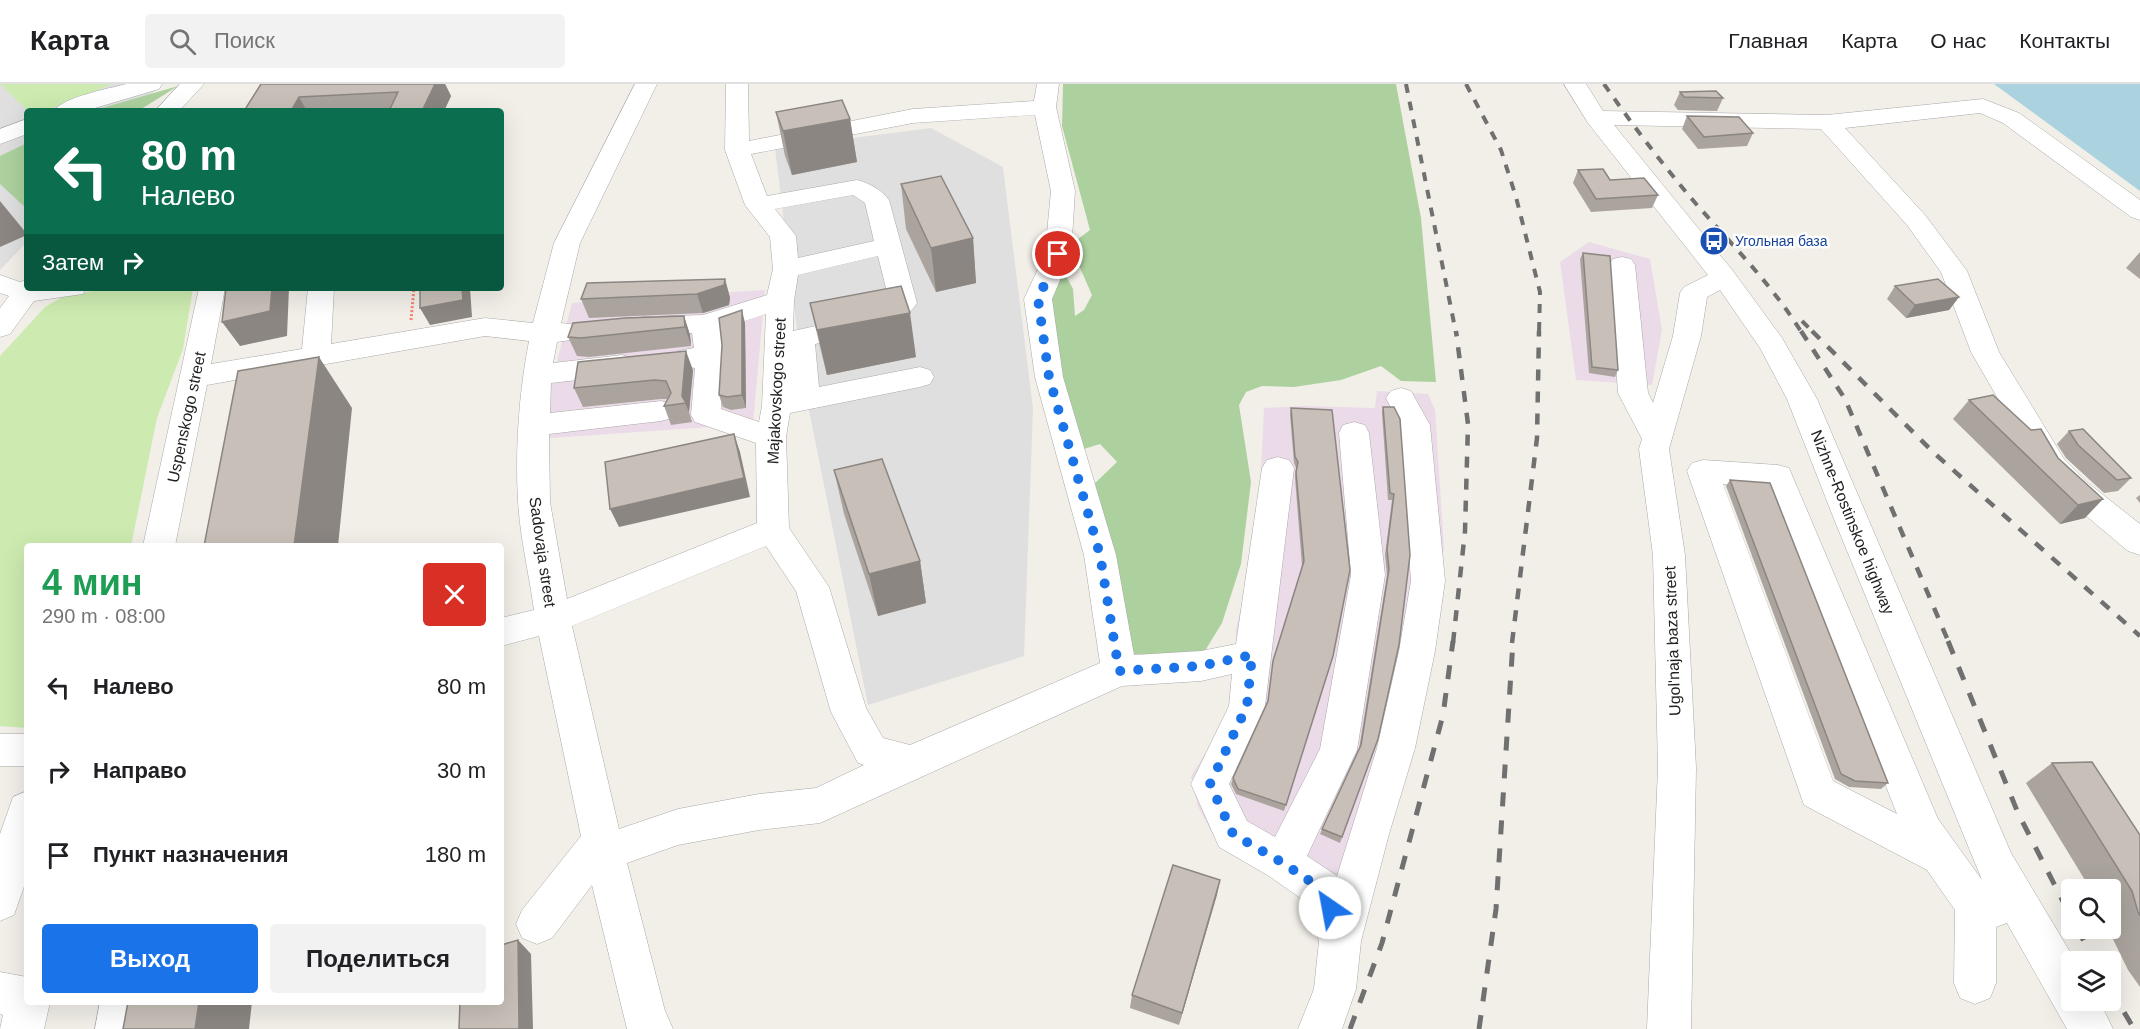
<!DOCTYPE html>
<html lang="ru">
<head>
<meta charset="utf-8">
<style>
	body { margin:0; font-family:Helvetica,sans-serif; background:#f2f2f2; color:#202124; height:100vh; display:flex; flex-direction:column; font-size:22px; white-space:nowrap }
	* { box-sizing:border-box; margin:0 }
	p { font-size:20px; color:#757577 }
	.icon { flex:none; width:33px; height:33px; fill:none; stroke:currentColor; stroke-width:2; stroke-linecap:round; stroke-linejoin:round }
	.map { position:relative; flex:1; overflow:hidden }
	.side { position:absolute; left:24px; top:459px; width:480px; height:462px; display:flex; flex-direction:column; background:#fff; border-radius:6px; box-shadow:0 6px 24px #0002 }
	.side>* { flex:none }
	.hud { position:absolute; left:24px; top:24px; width:480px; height:183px; border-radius:6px; box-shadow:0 6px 24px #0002; background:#0b6e4f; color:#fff; overflow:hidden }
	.controls { position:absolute; left:2061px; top:795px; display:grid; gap:12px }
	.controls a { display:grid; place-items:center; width:60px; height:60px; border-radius:6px; background:#fff; box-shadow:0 6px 24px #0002; font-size:30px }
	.pin { position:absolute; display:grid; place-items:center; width:51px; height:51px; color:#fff; margin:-26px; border:3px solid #fff; border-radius:50%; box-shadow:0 2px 6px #0007 }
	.me { position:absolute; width:66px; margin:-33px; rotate:327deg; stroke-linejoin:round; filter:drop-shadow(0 0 4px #0008) }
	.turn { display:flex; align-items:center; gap:21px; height:126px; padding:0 18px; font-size:27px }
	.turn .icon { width:78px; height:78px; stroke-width:2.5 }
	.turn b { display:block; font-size:42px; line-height:51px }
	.then { display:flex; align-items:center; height:57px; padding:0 18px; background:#0003; gap:12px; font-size:22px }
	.round { display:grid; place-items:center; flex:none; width:63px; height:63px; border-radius:6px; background:#f2f2f2 }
	.head { display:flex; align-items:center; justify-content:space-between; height:102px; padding:0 18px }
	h1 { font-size:36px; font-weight:700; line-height:45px; color:#1e9e55 }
	.button { display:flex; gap:12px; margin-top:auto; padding:12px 18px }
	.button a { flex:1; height:69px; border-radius:6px; background:#1a73e8; color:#fff; font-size:24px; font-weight:700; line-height:69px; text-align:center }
	.button a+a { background:#f2f2f2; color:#202124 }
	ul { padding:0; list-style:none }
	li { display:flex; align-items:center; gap:18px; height:84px; padding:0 18px }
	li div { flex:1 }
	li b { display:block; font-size:22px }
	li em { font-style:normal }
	header { display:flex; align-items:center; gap:36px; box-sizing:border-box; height:84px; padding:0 30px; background:#fff; border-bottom:2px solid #e0e0e0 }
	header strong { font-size:28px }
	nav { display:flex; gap:33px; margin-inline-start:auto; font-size:21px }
	.search { width:420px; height:54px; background:#f2f2f2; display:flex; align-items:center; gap:15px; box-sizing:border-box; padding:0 21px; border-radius:6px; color:#757577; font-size:22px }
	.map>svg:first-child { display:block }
</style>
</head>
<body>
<header>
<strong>Карта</strong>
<div class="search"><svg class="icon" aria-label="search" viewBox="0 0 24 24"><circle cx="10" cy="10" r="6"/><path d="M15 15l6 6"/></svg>Поиск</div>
<nav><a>Главная</a><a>Карта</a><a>О нас</a><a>Контакты</a></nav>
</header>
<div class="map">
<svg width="2140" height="945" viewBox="0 0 2140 945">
	<rect width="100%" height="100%" fill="#f2efe9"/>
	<!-- residential -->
	<g fill="#e0dfdf">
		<path d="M0 0H162L134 27H27V158L0 186Z"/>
		<path d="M931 44 1003 83 1033 325 1024 572 868 621 803 296 775 64Z"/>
	</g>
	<!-- industrial -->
	<g fill="#ebdbe8">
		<path d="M1589 158 1650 175 1662 246 1652 301 1576 296 1560 178Z"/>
		<path d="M765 206 753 340 537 355 572 219Z"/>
		<path d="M1377 307 1428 310 1435 326 1444 464 1420 579 1361 815 1217 758 1198 723 1191 692 1237 620 1236 545 1258 451 1264 324 1305 322 1375 324Z"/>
	</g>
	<!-- grass -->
	<g fill="#cdebb0">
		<path d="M0 0H112L45 27H28Z"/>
		<path d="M111 204H193L183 265 157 334 131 462H27V644L0 642V272L45 223 64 212Z"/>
	</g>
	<!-- forest -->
	<g fill="#add19e">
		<path d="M1063 0H1396L1421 134 1436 298 1401 297 1381 282 1341 296 1294 303 1262 302 1246 308 1239 321 1251 398 1241 480 1222 539 1203 570H1134L1120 542 1092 402 1117 378 1100 360 1084 365 1060 297 1046 219 1057 191 1064 188 1073 205 1075 232 1084 226 1092 211 1070 161 1090 146 1062 42Z"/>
		<path d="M178 2 138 27H95L99 25Z"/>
		<path d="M27 59V125L0 100V72Z"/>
	</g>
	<!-- water -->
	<path fill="#aad3df" d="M1994 0H2140V107Z"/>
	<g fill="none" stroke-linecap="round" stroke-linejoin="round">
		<!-- minor casing -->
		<g stroke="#a9a9a9" stroke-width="1">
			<g id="minor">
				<path d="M126 0H162L159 5 85 27H54C63 13 108 5 126 0Z"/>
				<path d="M180 0H204L179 27H155Z"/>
				<path d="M635 0H657L580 159 561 239 577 241 581 248 577 255 557 258 553 279 622 271 632 274 636 281 632 288 622 291 551 299 550 329 661 317 672 320 676 327 672 334 661 337 549 350 550 418 567 515 757 439 756 359 695 338 691 331 695 284 678 281 674 274 678 267 694 264 692 249 642 251 632 248 628 242 632 236 642 233 703 231 767 211 773 185 770 153 745 121 725 66 726 0H748L749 57 913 25 1034 17 1037 0H1059L1056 23 1075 107 1071 170 1052 215 1063 293 1116 471 1134 571 1201 567 1236 560 1262 384 1267 376 1278 373 1289 376 1294 384 1265 622 1229 700 1247 737 1275 753 1320 665 1351 491 1339 349 1343 341 1354 338 1365 341 1369 349 1385 491 1357 666 1307 772 1337 792 1377 664 1399 567 1411 497 1400 341 1386 314 1391 307 1401 304 1411 307 1430 341 1445 497 1435 567 1415 664 1389 750 1361 857 1356 905 1342 945H1298L1314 905 1319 857 1309 820 1269 792 1219 763 1191 700 1229 622 1232 590 1201 597 1122 602 820 739 759 746 678 761 627 779 665 927 673 945H627L592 801 552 854 537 860 522 854 516 840 522 826 581 752 539 552 501 562V534L534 526C529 490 520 453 518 417 515 364 519 309 529 257L485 252 207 301 175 462H143L199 204H225L211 280 302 265 308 204H334L331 260 485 234 533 239 554 159ZM1035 31 1051 107 1045 170 1024 215 1035 293 1084 471 1100 579 910 661 883 654 866 624 829 503 789 444 786 353 790 329 920 303 930 300 934 293 930 286 920 283 819 303 815 260C848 253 897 250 917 219L889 116C882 106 869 99 857 96L767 112 751 70 913 39ZM853 111 865 119 874 157 798 174 796 152 775 125ZM878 172 889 216 866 231 793 247 794 216 798 191ZM766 230 762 322 759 338 721 325 724 274 720 245ZM766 462 796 507 831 628 858 679 864 681 816 704 759 710 678 725 619 745 572 542Z"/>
				<path d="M1564 0H1586L1603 27 1827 31 1983 15 2019 29 2140 116V136L2131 133 2003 39 1980 29 1845 44 1925 131 1967 187 1999 268 2064 375 2088 399 2140 440V471L2128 467 2066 415 2042 391 1971 268 1941 188 1907 141 1821 45 1614 41 1733 187 1782 254 1817 315 2011 769 2076 878H2072V916H2099L2113 945H2067L2007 839 1996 843V899L1990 914 1975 920 1960 914 1954 899 1955 826 1927 786 1804 721 1687 387 1692 379 1703 376 1778 381 1789 384 1938 735 1982 796 1834 435 1787 315 1760 264 1720 206 1707 213 1701 252 1669 365 1685 471 1696 684 1691 945H1647L1658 684 1653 471 1639 365 1642 355 1618 309 1609 181 1613 175 1622 173 1631 175 1635 181 1648 309 1653 319 1673 252 1680 209 1684 203 1708 191 1588 39ZM1723 400 1767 403 1897 730 1833 697Z"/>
				<path d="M27 35V50L0 60V45Z"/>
				<path d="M0 191 20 198 27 196V204H86L83 210 34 217 10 250 0 253V224L9 212 0 209Z"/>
				<rect x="0" y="650" width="27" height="32"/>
				<path d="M27 707V794L14 831 0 837V750L13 713Z"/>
				<path d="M0 888 27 893V918H50L44 945H0L3 931 0 930Z"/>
				<path d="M100 918H144L139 945H95Z"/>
			</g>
		</g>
		<!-- path -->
		<path stroke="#fa8072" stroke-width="3" stroke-dasharray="2 2" stroke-linecap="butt" d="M411 236 414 204"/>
		<!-- minor -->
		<use href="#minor" fill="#fff" fill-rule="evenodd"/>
		<!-- rail-far2 -->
		<g stroke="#707070" stroke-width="4" stroke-dasharray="9 9" stroke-linecap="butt">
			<path d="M1406 0 1456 249"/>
			<path d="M1466 0 1501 66 1516 113 1540 208 1539 249"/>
			<path d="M1604 0C1631 39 1660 77 1691 114 1729 158 1771 199 1802 249"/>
			<path d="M1802 237 1814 249"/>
		</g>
		<!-- rail-far1 -->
		<g stroke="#707070" stroke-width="4.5" stroke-dasharray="11 11" stroke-linecap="butt">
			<path d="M1801 247 1845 315 1949 559"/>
			<path d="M1812 247 1934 369 2140 552"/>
			<path d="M1453 559 1465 447 1468 340 1456 247"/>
			<path d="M1512 559 1537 354 1539 247"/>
		</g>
		<!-- rail -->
		<g stroke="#707070" stroke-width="5" stroke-dasharray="14 14" stroke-linecap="butt">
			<path d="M1948 557 2018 729 2072 835"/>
			<path d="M2077 844 2095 878"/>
			<path d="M2110 904 2134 945"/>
			<path d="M1350 945 1382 859 1443 631 1453 557"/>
			<path d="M1479 945 1496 825 1513 557"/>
		</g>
	</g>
	<!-- wall -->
	<g fill="#aba49e">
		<path d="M261 0H445L451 12 444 27H244Z"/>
		<path d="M1680 8 1723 14 1717 27 1678 26 1674 21Z"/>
		<path d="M776 28 850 35 857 78 792 91 785 72Z"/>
		<path d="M1687 32 1753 49 1747 62 1698 65 1682 45Z"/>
		<path d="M1578 86 1658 111 1652 124 1591 128 1573 99Z"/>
		<path d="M901 100 973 154 976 199 936 208 906 145Z"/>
		<path d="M2140 168V195L2126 184Z"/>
		<path d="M1583 169 1618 286 1615 293 1589 289 1580 175Z"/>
		<path d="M725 195 730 214 729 221 703 229 589 234 581 215Z"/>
		<path d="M1895 202 1959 213 1949 226 1906 234 1887 215Z"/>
		<path d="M810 219 916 273 827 291 820 263Z"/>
		<path d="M684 232 690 251 691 262 589 273 577 272 568 253Z"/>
		<path d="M745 239 746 324 731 326 723 323 719 311Z"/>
		<path d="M693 286 689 328 692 338 671 341 664 322 668 315H661L583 323 574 304Z"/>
		<path d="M1969 316 2031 346 2041 345 2085 434 2060 440 1953 335Z"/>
		<path d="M1383 323 1400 335 1378 655 1340 759 1320 750 1359 665 1387 491 1385 471 1392 416H1388L1382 329Z"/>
		<path d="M1291 324 1333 572 1284 727 1236 710 1231 700 1233 694 1268 619 1273 577 1302 482 1295 394 1296 384 1294 379 1290 331Z"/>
		<path d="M2069 347 2131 394 2118 407 2104 409 2066 374 2057 360Z"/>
		<path d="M834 386 920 477 926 519 878 532 844 430Z"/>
		<path d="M1730 396 1888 699 1881 705 1849 703 1835 695 1726 402Z"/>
		<path d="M2140 411V419L2136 414Z"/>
		<path d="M2052 679 2140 751V903L2128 886 2108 845 2107 844H2110V806H2091L2026 699Z"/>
		<path d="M1220 796 1179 941 1130 924 1132 911Z"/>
	</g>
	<!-- shaded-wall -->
	<g fill="#8b8681">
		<path d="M435 0H445L451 12 444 27H422Z"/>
		<path d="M299 13 307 27H291Z"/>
		<path d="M850 35 857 78 792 91 783 47Z"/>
		<path d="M0 117 27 150V151L0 163Z"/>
		<path d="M973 154 976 199 936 208 931 164Z"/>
		<path d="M725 195 730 214 729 221 703 229 697 210Z"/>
		<path d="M272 204H289L287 252 240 262 222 238Z"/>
		<path d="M462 204H470L472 233 430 241 420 224Z"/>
		<path d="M1959 213 1949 226 1906 234 1915 221Z"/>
		<path d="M742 226 745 239 746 324 742 311Z"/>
		<path d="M910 229 916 273 827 291 817 246Z"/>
		<path d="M684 232 690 251 691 262 685 243Z"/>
		<path d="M686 267 693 286 689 328 682 312Z"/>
		<path d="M319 273 352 324 338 462H294Z"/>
		<path d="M734 350 740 368 750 413 619 443 610 425Z"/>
		<path d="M2103 415 2085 434 2060 440 2078 421Z"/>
		<path d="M920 477 926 519 878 532 869 490Z"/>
		<path d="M1220 796 1217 811 1179 941 1182 929Z"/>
		<path d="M518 856 531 870 533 945H519Z"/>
		<path d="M199 918H252L249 945H195Z"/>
	</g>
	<!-- building -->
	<g fill="#c7bfb8" stroke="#8b8681" stroke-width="1.5">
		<path d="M261 0H435L422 27H389L398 8 299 13 291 27H244Z"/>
		<path d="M1716 7 1723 14 1684 13 1680 8Z"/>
		<path d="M842 16 850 35 783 47 776 28Z"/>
		<path d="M1687 32 1739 33 1753 49 1704 53Z"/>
		<path d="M1603 85 1610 96 1644 94 1658 111 1596 115 1578 86Z"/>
		<path d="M941 92 973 154 931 164 901 100Z"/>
		<path d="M1583 169 1610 172 1618 286 1592 283Z"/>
		<path d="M725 195 724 201 697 210 581 215 587 199Z"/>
		<path d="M1938 195 1959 213 1915 221 1895 202Z"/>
		<path d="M901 202 910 229 817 246 810 219Z"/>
		<path d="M226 204H272L270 227 222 238Z"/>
		<path d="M420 204H462L463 216 420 224Z"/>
		<path d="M742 226V311L727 313 719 311 722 261 719 234Z"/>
		<path d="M684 232 685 243 581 254 568 253 573 239 625 234Z"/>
		<path d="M686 267 682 312 686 319 664 322 671 309 666 297 654 296 574 304 578 278Z"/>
		<path d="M319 273 294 462H204L238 287Z"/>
		<path d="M1993 311 2031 346 2041 345 2058 374 2103 415 2078 421 1969 316Z"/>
		<path d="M1383 323H1394L1400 335 1410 471 1399 561 1378 655 1342 753 1322 745 1361 661 1389 485 1387 465 1394 410 1390 409Z"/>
		<path d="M1291 324 1332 326 1350 486 1333 572 1286 721 1238 705 1233 694 1268 617 1273 577 1304 477 1296 388 1298 378 1295 373Z"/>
		<path d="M2083 345 2131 394 2117 396 2078 361 2069 347Z"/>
		<path d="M734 350 744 394 610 425 605 378Z"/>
		<path d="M882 375 920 477 869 490 834 386Z"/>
		<path d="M1730 396 1770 399 1888 699 1855 697 1841 690Z"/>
		<path d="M2092 678 2140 751V832L2138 828 2132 807 2052 679Z"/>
		<path d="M1173 781 1220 796 1182 929 1132 911Z"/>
		<path d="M518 856 519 945H459L460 918H501V861Z"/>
		<path d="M128 918H199L195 945H123Z"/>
	</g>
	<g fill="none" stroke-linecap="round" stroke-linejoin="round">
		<!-- route -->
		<path stroke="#1a73e8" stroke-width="10" stroke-dasharray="0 18" d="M1058 170 1038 215 1049 293 1100 471 1119 587 1201 582 1252 571 1247 622 1210 700 1233 750 1283 779 1326 808 1330 824"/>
	</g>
	<!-- icons -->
	<defs>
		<g id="bus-disc" transform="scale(1.5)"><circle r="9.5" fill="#1a4fb4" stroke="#fff"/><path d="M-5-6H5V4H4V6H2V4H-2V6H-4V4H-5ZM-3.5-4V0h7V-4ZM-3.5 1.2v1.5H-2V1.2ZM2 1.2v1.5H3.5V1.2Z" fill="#fff"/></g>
	</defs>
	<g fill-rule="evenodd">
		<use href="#bus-disc" x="1714" y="157"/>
	</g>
	<g text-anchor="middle" stroke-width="5" stroke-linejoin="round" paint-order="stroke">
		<!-- far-transit labels -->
		<g font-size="14" fill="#164399" stroke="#fff" text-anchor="start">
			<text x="1735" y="162">Угольная база</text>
		</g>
		<!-- street labels -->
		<g font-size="16" fill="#222" stroke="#fff">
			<text transform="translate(776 307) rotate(-87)" y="6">Majakovskogo street</text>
			<text transform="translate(186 333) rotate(-78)" y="6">Uspenskogo street</text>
			<text transform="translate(1853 438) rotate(68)" y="6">Nizhne-Rostinskoe highway</text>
			<text transform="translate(543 468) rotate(82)" y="6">Sadovaja street</text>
			<text transform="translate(1672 557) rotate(-92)" y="6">Ugol'naja baza street</text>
		</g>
	</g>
</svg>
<div class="controls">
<a><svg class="icon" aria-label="search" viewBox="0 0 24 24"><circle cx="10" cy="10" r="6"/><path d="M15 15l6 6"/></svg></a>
<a><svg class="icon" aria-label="layers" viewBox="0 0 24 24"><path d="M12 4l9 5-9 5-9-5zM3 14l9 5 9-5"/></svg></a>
</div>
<div class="pin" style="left:1058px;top:170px;background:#d93025"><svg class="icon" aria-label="arrive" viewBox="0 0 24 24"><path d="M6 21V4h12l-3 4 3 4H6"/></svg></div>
<svg class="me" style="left:1330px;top:824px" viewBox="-20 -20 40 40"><circle r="19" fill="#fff"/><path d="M0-13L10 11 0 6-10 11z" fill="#1a73e8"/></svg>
<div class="hud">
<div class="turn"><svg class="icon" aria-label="left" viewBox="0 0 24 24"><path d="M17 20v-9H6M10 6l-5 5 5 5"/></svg><div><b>80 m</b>Налево</div></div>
<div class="then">Затем<svg class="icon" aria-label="right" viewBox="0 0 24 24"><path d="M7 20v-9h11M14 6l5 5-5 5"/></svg></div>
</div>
<section class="side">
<div class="head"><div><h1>4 мин</h1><p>290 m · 08:00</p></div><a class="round" style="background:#d93025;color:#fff"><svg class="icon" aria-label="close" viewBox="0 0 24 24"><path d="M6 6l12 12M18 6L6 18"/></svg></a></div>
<ul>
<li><svg class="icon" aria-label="left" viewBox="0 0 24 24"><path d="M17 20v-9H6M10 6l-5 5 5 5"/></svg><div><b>Налево</b></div><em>80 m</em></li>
<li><svg class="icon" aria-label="right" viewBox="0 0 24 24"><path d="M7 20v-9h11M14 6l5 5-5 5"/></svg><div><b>Направо</b></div><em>30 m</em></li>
<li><svg class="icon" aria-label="arrive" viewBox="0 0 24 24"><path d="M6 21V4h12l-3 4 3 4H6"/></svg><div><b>Пункт назначения</b></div><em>180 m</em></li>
</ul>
<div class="button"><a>Выход</a><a>Поделиться</a></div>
</section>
</div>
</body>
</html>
